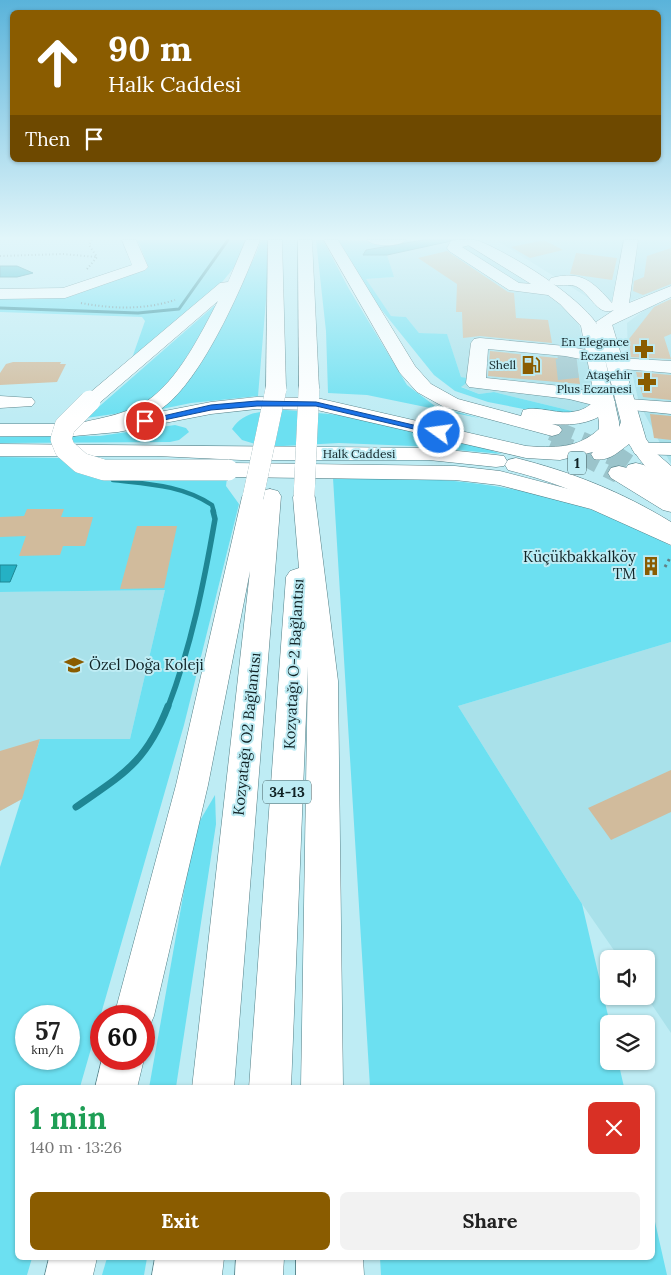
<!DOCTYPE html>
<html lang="en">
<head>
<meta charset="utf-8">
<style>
	body { margin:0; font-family:Lora,serif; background:#f2f2f2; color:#222; height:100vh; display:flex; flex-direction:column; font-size:19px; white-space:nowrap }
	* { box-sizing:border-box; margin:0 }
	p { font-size:16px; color:#767676 }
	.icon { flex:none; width:28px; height:28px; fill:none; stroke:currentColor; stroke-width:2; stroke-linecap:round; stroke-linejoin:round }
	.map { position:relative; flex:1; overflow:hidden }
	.drawer { position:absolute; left:15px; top:1085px; width:640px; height:175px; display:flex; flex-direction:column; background:#fff; border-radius:8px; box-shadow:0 1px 4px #0004 }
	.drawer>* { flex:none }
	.banner { position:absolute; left:10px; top:10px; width:651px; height:152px; border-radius:8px; box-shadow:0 1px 4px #0004; background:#8a5c00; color:#fff; overflow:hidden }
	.buttons { position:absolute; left:600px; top:950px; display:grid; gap:10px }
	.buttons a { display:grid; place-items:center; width:55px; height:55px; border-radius:8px; background:#fff; box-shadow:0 1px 4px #0004; font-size:25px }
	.speed { position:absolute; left:15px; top:1005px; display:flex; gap:10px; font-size:25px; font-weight:700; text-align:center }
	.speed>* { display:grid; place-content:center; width:65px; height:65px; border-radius:50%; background:#fff; box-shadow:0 1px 4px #0004; line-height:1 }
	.speed small { font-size:12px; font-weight:400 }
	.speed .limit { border:8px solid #d22; background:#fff; color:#111 }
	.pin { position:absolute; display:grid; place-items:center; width:42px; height:42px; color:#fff; margin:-21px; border:2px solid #fff; border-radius:50%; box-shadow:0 1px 5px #0007 }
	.me { position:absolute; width:55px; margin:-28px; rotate:284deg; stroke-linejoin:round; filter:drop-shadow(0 0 4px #0008) }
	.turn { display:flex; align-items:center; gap:18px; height:105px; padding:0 15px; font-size:22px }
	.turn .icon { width:65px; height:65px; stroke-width:2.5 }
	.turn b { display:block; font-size:35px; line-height:42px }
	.then { display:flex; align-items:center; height:48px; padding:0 15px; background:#0003; gap:10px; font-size:19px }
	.round { display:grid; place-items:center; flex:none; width:52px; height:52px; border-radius:8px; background:#f2f2f2 }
	.headline { display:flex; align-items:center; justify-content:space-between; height:85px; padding:0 15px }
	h1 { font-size:30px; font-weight:800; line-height:38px; color:#1e9e55 }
	.primary-button { display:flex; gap:10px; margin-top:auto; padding:10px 15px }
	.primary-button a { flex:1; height:58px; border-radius:8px; background:#8a5c00; color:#fff; font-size:20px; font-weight:800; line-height:58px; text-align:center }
	.primary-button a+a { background:#f2f2f2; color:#222 }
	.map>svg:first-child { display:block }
</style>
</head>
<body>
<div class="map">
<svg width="671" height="1275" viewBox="0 0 671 1275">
	<rect width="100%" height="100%" fill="#beecf4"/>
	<!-- built -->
	<g fill="#a9e1ea">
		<path d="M458 240 561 298 578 320 594 392 593 408 576 412 494 392 479 394 460 386 471 380 461 377 447 335 419 333 406 317 391 316 365 279 393 277 387 255Z"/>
		<path d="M496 240H671V286L627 302 592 300Z"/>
		<path d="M671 299V464L639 403 628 356 627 323 647 308Z"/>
		<path d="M165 590 130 739H40L22 799 0 811V592Z"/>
		<path d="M671 642V1033L646 996V959H620L582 904 458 706Z"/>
	</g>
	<!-- green -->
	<g fill="#6ce0f1" fill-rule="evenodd">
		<path d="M148 240H247L241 259 223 281 130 364 145 321 142 317 0 312V296H72L148 266 138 241Z"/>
		<path d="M261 240H271L258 396 191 403 147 412 177 395 215 337 256 254Z"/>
		<path d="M316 240H323L349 289 407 385 435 406 479 418 367 395 328 393 326 331Z"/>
		<path d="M336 240 392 242 423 240 366 250 363 255H387L394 277 366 279 391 316 406 317 419 333 447 334 461 377 472 379 461 387 479 394 494 392 576 412 554 415 488 402 455 391 434 375 380 308 357 276Z"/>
		<path d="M214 306H218C201 332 169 394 142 406 124 414 104 415 86 418Z"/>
		<path d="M286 410 350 416 431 431 502 454 413 446 339 443 265 447 242 440 232 429C245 409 265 412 286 410Z"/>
		<path d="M175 425 186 428 189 432 179 440 170 442 0 443V437L100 436Z"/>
		<path d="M0 457 229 461 226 486 239 504 184 725 80 1087 18 1088V1258H32L27 1275H0V867L40 739H130L165 590 0 592ZM26 1016H69V1059H26Z"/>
		<path d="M333 478C373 478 414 477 454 481 528 488 608 508 671 546V642L458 706 582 904 610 1024 609 1061H618L624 1087H370Z"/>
		<path d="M215 795 216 824 176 1087 149 1088 195 829Z"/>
		<path d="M653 1213 667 1275H381L380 1258H652Z"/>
		<path d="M107 1258H147L144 1275H102Z"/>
	</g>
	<!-- water -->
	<g fill="#25b1c4" stroke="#1f8694">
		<path d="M423 240H456L387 255H363L366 250Z"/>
		<path d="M0 266H17L33 273 17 277H0Z"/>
		<path d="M0 565H17L10 582H0Z"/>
	</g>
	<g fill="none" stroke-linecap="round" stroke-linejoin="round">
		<!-- stream-far3 -->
		<path stroke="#1f8694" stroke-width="3" d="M0 308 138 313 179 309 228 240"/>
		<!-- stream-far2 -->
		<path stroke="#1f8694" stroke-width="4.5" d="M113 480C148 484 182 485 212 505L214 512"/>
		<!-- stream-far1 -->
		<path stroke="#1f8694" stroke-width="5.5" d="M168 707C191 647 204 583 215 519L213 511"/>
		<!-- stream -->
		<path stroke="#1f8694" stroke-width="7" d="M76 807C123 774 146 763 168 706"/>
	</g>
	<!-- building -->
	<g fill="#d1bb9c">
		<path d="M544 240 563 250 530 258 511 247Z"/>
		<path d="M671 248V284L643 295 633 291 634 281 644 277 647 256Z"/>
		<path d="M447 251 508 292 514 293 516 318 548 320 552 343 480 336 463 338 462 312H456L457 284 418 258Z"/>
		<path d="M576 253 617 258 612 280 570 274Z"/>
		<path d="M671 299V334L664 337 671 359 631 357 629 339 654 307Z"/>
		<path d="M490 351 576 360 580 384 488 376Z"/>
		<path d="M13 362H61L60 364H66L57 382 0 385V373L6 364Z"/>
		<path d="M636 372 671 375V400L643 397Z"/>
		<path d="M650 414 671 416V440L654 438Z"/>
		<path d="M27 509H64L61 517H93L85 546H63L60 555 19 556 26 536 0 537V517L24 516Z"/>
		<path d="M137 526H177L164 588 120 589Z"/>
		<path d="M40 739 22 799 0 811V751Z"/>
		<path d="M671 770V812L611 840 588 808Z"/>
	</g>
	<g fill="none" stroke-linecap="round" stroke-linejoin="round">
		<!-- minor-tunnel-far1 -->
		<path stroke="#9bc4cb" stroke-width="16" stroke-dasharray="16 8" stroke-linecap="butt" d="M565 351 566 360"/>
		<!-- minor-tunnel -->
		<path stroke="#9bc4cb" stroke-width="21" stroke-dasharray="21 10" stroke-linecap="butt" d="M566 358 570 393"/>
		<!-- major-tunnel -->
		<path stroke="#9bc4cb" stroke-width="21" stroke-dasharray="21 10" stroke-linecap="butt" d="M551 442 586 456 619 473"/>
		<!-- highway-tunnel -->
		<path stroke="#9bc4cb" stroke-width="21" stroke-dasharray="21 10" stroke-linecap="butt" d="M552 430 615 456 636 470"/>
		<!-- minor casing -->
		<g stroke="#547f86" stroke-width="1">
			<g id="minor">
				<path d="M122 240H136L148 267 145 270 65 298 0 299V289L63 288 132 265Z"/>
				<path d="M456 240H475L474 244 462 247 519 283 548 285 556 290 548 295 509 290 449 251 447 248 451 241Z"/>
				<path d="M624 240H638L629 303 671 286V297L610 326H598L596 322 614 310C598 317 591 295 579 288 570 281 556 290 549 281L551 278C582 270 593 282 612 303Z"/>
				<path d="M480 338 565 346 602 353 605 357 602 361 596 362 565 356 488 349 486 378 570 387 612 398 615 402 612 406 605 408 569 399 469 387 466 383 471 343 474 339Z"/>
				<path d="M617 358 671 361V373L610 368 608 364 610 360Z"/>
				<path d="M0 396 32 398 35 402 32 406 0 408Z"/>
				<path d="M629 399 671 402V414L622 409 619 405 622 401Z"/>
				<path d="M643 443H671V455L635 454 632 449 635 444Z"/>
			</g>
		</g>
		<!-- major casing -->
		<g stroke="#547f86" stroke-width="1">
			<g id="major">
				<path d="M460 240C465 240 473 239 479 241 513 255 576 294 597 324L605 320 611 321 646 439 656 453 671 466V485C653 480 639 459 629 444 618 452 609 462 594 459L591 454 593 452 560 460 526 458 317 410 257 409 211 414 118 432 74 436H0V424H74L118 420 211 402 257 397 317 398 526 446C553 448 578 449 599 429V422L581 326 560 304 544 292ZM605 359 621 422 619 427V422Z"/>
				<path d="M0 444 429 448 496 455 504 456 507 461 504 466 496 467 429 460H241L157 456H0Z"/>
				<path d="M516 458C572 472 622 492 671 522V541L663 539C614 507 565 484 508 470L505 465 508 460Z"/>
				<path d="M619 466 627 468 671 495V512L663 510 611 478 608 473 611 468Z"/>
			</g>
		</g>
		<!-- highway casing -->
		<g stroke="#547f86" stroke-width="1">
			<g id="highway">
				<path d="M246 240H260C243 286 201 382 161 409 137 426 102 429 74 436L67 434 64 430 67 426C93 419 124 416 147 401 179 379 200 335 218 301L97 405H83L80 401 220 283 228 282Z"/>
				<path d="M268 240H282L286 389 283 393H269L266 389Z"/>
				<path d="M298 240H312L319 389 316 393H302L299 389Z"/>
				<path d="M324 240H338L415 366 431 384 458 399 521 416 523 410C540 405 559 416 577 411 592 408 596 394 612 398L615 402C601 423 575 426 552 424L559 426 562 430 559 434 552 436 444 407 417 392 400 373Z"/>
				<path d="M367 240H406C400 247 373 247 367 240Z"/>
				<path d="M228 463 455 466 500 471 607 499 671 528V545L591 509 499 485 455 480 228 477 220 475 217 470 220 465Z"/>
				<path d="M636 463 644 465 671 483V500L663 498 628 475 625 470 628 465Z"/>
				<path d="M270 489 278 491 281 496 234 1088H192L250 571 208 785 154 1016 148 1030 144 1032V1016H114L176 785 242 497 245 492C254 490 261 491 270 489Z"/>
				<path d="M304 490 312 492 315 497 338 681 343 1088H301L308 666 291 1088H249L286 577 290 571 299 568 293 497 296 492Z"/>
				<path d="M102 1059H144L137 1088H95Z"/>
				<path d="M49 1258H97L93 1275H45Z"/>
				<path d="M155 1258H224L222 1275H152Z"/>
				<path d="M236 1258H284L283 1275H235Z"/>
				<path d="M296 1258H363L364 1275H296Z"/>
			</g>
		</g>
		<!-- path-far1 -->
		<g stroke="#618085" stroke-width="2" stroke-dasharray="1 2.5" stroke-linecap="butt">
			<path d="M0 256 63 254 96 257"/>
			<path d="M87 269 97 257 89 245 92 240"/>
			<path d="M81 303C113 309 144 310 175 300"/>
		</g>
		<!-- path -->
		<path stroke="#618085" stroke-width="3" stroke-dasharray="2.5 4" stroke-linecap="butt" d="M665 567 671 556"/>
		<!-- minor -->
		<use href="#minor" fill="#fff" fill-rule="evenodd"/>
		<!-- major -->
		<use href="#major" fill="#fff" fill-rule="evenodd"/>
		<!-- highway -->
		<use href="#highway" fill="#fff" fill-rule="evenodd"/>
		<!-- highway-bridge casing -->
		<g stroke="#547f86" stroke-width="21" stroke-linecap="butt">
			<g id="highway-bridge">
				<path d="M90 401 65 426 61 439 65 449 81 463 104 470H228"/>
				<path d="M253 497 276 389"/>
				<path d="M304 497 309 389"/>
			</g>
		</g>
		<!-- highway-bridge -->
		<use href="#highway-bridge" stroke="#fff" stroke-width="21"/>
	</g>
	<!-- sky -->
	<linearGradient id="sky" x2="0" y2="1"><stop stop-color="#5ab3da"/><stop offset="0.57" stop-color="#e2f6fa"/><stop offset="1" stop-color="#e2f6fa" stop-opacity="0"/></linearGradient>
	<rect width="671" height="418" fill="url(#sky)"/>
	<!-- route -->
	<path fill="#1a73e8" stroke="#114b97" d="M257 401 316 402 443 432 439 435 316 406H257L211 410 145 424 141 421 211 405Z"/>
	<!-- icons -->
	<defs>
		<g id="pharmacy-bare" transform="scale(1.5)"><path d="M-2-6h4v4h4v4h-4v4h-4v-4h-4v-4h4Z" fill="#8a5c00" stroke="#beecf4" stroke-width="2.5" paint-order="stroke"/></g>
		<g id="fuel-bare" transform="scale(1.5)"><path d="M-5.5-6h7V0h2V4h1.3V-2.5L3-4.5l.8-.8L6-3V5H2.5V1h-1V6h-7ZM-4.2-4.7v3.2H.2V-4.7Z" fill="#8a5c00" stroke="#beecf4" stroke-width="2.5" paint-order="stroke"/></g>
		<g id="building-bare" transform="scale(1.5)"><path d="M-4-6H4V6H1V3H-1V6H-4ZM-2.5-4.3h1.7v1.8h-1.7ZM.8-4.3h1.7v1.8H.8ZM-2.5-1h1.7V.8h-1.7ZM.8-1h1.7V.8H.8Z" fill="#8a5c00" stroke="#beecf4" stroke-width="2.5" paint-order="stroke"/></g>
		<g id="school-bare" transform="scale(1.5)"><path d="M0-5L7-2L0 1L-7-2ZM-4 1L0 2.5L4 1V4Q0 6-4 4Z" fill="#8a5c00" stroke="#beecf4" stroke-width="2.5" paint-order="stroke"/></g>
	</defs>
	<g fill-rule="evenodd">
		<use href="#pharmacy-bare" x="644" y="349"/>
		<use href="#fuel-bare" x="531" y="365"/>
		<use href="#pharmacy-bare" x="647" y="382"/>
		<use href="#building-bare" x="651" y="566"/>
		<use href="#school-bare" x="74" y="665"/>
	</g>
	<g text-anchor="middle" stroke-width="4" stroke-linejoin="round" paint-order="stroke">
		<!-- far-poi labels -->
		<g font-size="12" fill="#102225" stroke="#beecf4" text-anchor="end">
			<text x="629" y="346">En Elegance<tspan x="629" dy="14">Eczanesi</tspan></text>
			<text x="516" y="369">Shell</text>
			<text x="632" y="379">Ataşehir<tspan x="632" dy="14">Plus Eczanesi</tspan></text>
		</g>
		<!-- far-street labels -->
		<g font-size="12" fill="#102225" stroke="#beecf4">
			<text x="359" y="458">Halk Caddesi</text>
		</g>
		<!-- shield labels -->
		<g fill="#beecf4" stroke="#445f63" stroke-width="1">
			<rect x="568" y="451.5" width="18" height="23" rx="4"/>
			<rect x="263" y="780.5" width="48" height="23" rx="4"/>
		</g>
		<g font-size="14" font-weight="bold" fill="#102225">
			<text x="577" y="468">1</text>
			<text x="287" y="797">34-13</text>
		</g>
		<!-- poi labels -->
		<g font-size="15" fill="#102225" stroke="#beecf4" text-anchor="end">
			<text x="636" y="562">Küçükbakkalköy<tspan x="636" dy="17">TM</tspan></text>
			<text x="89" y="670" text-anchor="start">Özel Doğa Koleji</text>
		</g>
		<!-- street labels -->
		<g font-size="15" fill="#102225" stroke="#beecf4">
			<text transform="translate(294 664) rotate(-87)" y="5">Kozyatağı O-2 Bağlantısı</text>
			<text transform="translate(247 734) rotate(-84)" y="5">Kozyatağı O2 Bağlantısı</text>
		</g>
	</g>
</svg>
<div class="buttons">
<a><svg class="icon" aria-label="sound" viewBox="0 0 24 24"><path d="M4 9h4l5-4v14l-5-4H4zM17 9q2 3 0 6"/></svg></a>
<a><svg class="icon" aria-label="layers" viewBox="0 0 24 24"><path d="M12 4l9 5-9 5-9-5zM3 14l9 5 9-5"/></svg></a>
</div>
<div class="speed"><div>57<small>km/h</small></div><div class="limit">60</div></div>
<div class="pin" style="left:145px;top:421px;background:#d93025"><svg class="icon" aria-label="arrive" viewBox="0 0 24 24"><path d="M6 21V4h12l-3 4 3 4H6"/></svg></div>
<svg class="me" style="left:439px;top:432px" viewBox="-20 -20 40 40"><circle r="17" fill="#1a73e8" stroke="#fff" stroke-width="3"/><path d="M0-11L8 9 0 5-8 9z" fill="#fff"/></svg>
<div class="banner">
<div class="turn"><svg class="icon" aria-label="ahead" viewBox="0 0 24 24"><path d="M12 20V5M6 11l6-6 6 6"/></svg><div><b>90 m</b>Halk Caddesi</div></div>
<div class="then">Then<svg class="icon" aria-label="arrive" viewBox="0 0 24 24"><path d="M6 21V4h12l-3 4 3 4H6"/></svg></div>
</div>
<section class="drawer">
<div class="headline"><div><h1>1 min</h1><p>140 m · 13:26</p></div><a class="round" style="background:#d93025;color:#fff"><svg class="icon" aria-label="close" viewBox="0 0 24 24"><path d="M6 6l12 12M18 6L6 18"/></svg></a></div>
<div class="primary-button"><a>Exit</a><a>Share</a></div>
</section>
</div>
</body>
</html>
